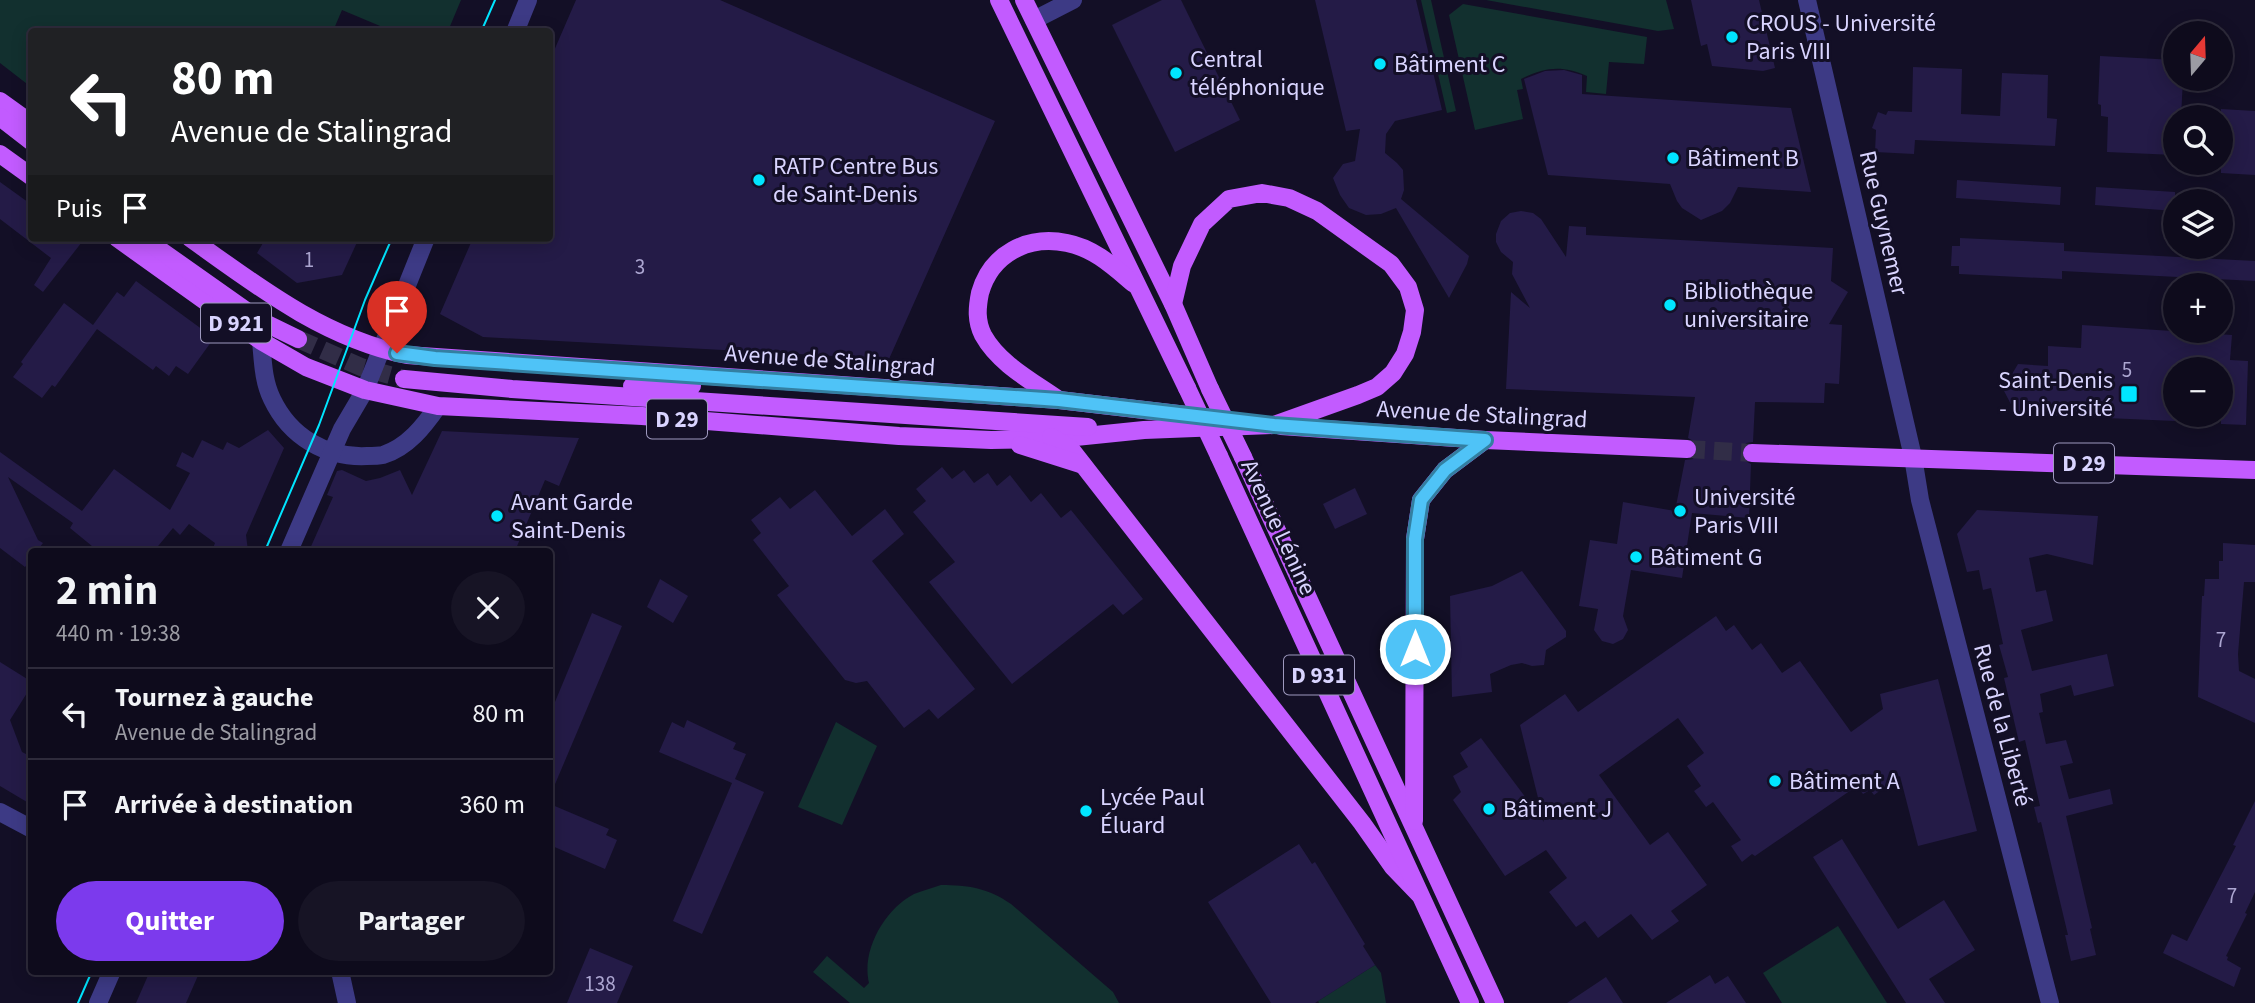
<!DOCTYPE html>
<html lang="fr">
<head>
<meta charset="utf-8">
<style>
	body { margin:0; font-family:"Source Sans 3",sans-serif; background:#171425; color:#f1f3f6; height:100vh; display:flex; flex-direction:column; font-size:26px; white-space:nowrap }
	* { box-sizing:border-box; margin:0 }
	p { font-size:23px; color:#9b9ba3 }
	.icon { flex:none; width:38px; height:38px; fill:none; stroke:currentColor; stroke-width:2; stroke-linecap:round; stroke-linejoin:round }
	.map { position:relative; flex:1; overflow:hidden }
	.panel { position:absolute; left:28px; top:548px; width:525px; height:427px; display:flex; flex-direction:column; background:#0e0b1c; border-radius:7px; box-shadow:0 4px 18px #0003,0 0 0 2px #2e2b3b }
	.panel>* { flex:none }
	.banner { position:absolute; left:28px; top:28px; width:525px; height:214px; border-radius:7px; box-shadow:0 4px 18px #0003,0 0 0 2px #2e2b3b; background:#202124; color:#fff; overflow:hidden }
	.needle { width:46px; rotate:19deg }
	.controls { position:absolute; left:2163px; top:21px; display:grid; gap:14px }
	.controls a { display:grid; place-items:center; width:70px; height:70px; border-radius:50%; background:#0e0b1c; box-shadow:0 4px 18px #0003,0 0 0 2px #2e2b3b; font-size:35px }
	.pin { position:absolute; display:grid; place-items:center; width:60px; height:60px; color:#fff; margin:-72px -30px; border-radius:50% 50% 50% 0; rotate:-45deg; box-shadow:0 0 7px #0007 }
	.pin .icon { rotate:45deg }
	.me { position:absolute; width:77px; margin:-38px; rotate:0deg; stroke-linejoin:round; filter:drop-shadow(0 0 5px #0008) }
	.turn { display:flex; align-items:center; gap:24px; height:147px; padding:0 28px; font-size:32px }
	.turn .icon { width:91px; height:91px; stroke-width:2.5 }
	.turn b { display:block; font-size:49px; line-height:60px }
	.then { display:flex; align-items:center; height:66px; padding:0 28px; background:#0003; gap:14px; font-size:26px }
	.round { display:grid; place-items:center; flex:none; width:74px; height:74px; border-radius:37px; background:#171425 }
	.head { display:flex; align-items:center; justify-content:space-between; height:119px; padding:0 28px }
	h1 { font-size:42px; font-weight:700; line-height:52px }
	.primary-button { display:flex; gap:14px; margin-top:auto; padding:14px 28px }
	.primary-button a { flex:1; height:80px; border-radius:42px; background:#7c3aed; color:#fff; font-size:28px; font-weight:700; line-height:80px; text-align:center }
	.primary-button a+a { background:#171425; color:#f1f3f6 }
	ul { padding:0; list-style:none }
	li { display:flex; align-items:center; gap:21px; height:91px; padding:0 28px; border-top:2px solid #2e2b3b }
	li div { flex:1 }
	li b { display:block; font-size:26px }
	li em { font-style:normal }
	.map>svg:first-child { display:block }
</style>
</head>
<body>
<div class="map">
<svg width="2255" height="1003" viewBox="0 0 2255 1003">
	<rect width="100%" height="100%" fill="#130f26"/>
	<!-- green -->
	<g fill="#12302f">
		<path d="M0 0H461L448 31H392L342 10 333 31 32 32 31 87 0 63Z"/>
		<path d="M1421 0H1431L1456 111 1447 113Z"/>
		<path d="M1486 0H1666L1674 29 1658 31Z"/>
		<path d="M1463 4 1647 37 1644 64 1609 62 1606 94 1586 92 1587 76C1562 65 1545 67 1521 79L1523 89 1517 90 1523 119 1475 130 1449 15Z"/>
		<path d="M836 722 877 746 842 825 798 807Z"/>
		<path d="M941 885C968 885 988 888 1011 904L1113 992 1119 1003H850L813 972 827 956 864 988 869 983C861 950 885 909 914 894 922 891 932 888 941 885Z"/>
		<path d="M1838 926 1887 1003H1782L1763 973Z"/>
		<path d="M1375 965 1381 973 1386 1003H1319L1318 1001Z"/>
	</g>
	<!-- building -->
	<g fill="#241b47">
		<path d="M576 0H720L995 121 889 359 483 337 440 314 473 238H550V60Z"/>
		<path d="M1162 0H1181L1240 120 1175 152 1112 25Z"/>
		<path d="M1315 0H1416L1442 110 1395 121 1386 134 1385 153 1397 163 1403 170 1404 190 1401 199 1469 256 1467 264 1449 298 1396 208 1381 214 1366 215 1349 208 1340 195 1333 178 1343 164 1355 161 1360 129 1346 131Z"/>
		<path d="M1691 0H1759L1775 68 1763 71 1712 66 1707 44 1701 46Z"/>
		<path d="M2100 56 2175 60V79H2183L2181 117H2175V155L2107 152 2108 117 2101 116V105L2098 104Z"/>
		<path d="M1913 67 1962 69 1961 114 2000 116 2002 73 2048 75 2047 118 2057 119 2055 146 1915 140 1914 154 1875 152 1876 130 1872 128 1878 112 1886 115 1888 111 1912 112Z"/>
		<path d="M1564 70 1582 75V94L1791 108 1811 192 1738 187 1730 203 1722 211 1701 220 1682 208 1677 201 1670 184 1548 175 1524 79 1545 71Z"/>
		<path d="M2221 109 2255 111V175L2221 173Z"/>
		<path d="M1957 180 2061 187 2060 205 1956 198Z"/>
		<path d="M0 182 32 205V238H85L43 292 34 285 51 258 0 219Z"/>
		<path d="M2096 187 2175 192V211L2095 205Z"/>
		<path d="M1521 211 1533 213 1541 219 1566 257 1569 226 1586 227V235L1833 248 1831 281 1848 292 1829 324 1842 325 1841 349 1839 384 1825 383 1824 403 1755 402 1753 442 1746 443 1741 452 1742 459 1751 464 1749 518 1692 513 1682 578 1631 570 1623 616 1628 630 1623 639 1613 644 1602 641 1594 630 1598 609 1579 606 1590 540 1617 544 1623 502 1675 511 1685 460 1693 459 1698 450 1697 443 1688 438 1695 397 1506 389 1511 292 1530 308 1512 274 1513 262 1501 252 1496 242V234L1501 221 1510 213Z"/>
		<path d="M266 238H359L342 275 297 283 257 253Z"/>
		<path d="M1960 238 2064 243V251L2255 261V281L2062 271V279L1959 274V266H1951L1952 246H1960Z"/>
		<path d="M136 281 214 338 188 374 176 366 169 376 156 366 153 370 97 329 55 387 52 385 42 398 13 377 23 364 21 362 64 303 93 325 117 292 124 297Z"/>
		<path d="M2082 325 2232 335 2230 360 2248 361 2246 425 2221 424V369H2175V421L2016 414 2003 389 2018 364 2048 366V346L2081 348Z"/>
		<path d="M268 430 284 448 246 535 248 551H212L215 543 189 524 180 535 173 528 154 551H98L70 528 73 523 8 477 38 540 43 543 37 551H32V559L25 567 0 548V452L82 511 114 469 170 510 190 473 176 466 182 452 193 458 202 440 223 450 227 442 239 448Z"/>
		<path d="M442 431 579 438 559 486 545 480 515 551H309L333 497 327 495 337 471 342 470 366 481 380 478 400 470 412 495Z"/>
		<path d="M942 467 952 479 964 470 974 483 988 473 997 486 1010 475 1031 502 1041 493 1061 518 1071 510 1143 599 1123 615 1113 604 1012 684 929 582 955 562 913 512 926 501 916 489Z"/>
		<path d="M1355 488 1367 514 1335 529 1323 504Z"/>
		<path d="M815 490 852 536 885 509 904 534 872 561 975 689 938 719 929 709 904 728 867 681 856 683 845 680 777 595 789 586 753 540 761 533 751 520 780 497 790 509Z"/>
		<path d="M1977 510 2098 516 2093 565 2047 554 2029 558 2036 592 2046 590 2053 621 2021 630 2032 671 2107 654 2114 686 2074 696 2071 685 2040 694 2043 712 2039 713 2046 744 2066 740 2073 763 2060 766 2069 799 2110 789 2113 804 2066 816 2092 928 2090 929 2096 955 2071 961 2065 935H2068L2041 822 2038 823 2034 807 2040 806 2025 740 2019 742 2004 678 2008 677 1999 645 2003 644 1991 588 1983 590 1979 570 1967 572 1957 534Z"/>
		<path d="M2223 543 2255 545V582H2244L2238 654 2239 671 2255 679V723L2198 697 2202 596H2204L2205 579H2219V561H2223Z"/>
		<path d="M1522 571 1566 631V637L1546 650 1544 665 1532 666 1522 663 1511 665 1490 674 1492 692 1452 697 1450 596 1492 586Z"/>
		<path d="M660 579 688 596 673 623 647 607Z"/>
		<path d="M592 613 622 626 550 796V714Z"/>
		<path d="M1716 616 1726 631 1734 625 1752 650 1761 643 1782 673 1800 661 1851 732 1883 709 1880 694 1938 679 1977 831 1918 846 1900 776 1874 795 1870 790 1863 794 1857 786 1755 856 1752 854 1742 862 1731 846 1741 840 1713 802 1706 807 1694 791 1701 786 1687 766 1704 753 1678 718 1599 775 1650 845 1668 832 1707 885 1671 911 1679 921 1652 940 1631 914 1598 938 1585 921 1576 927 1549 892 1567 878 1546 850 1505 876 1453 800 1461 792 1453 776 1468 767 1460 753 1481 738 1544 822 1520 725 1565 694 1578 712Z"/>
		<path d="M0 662 32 682V685L10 720 22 752 32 757V805L0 786Z"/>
		<path d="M687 720 736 743 733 749 746 754 735 779 764 792 702 934 673 921 732 783 659 752 672 722 684 728Z"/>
		<path d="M2255 801V892L2245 913 2247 914 2226 956 2228 957 2227 960 2241 968 2234 987 2163 953 2172 934 2187 941 2236 846 2233 845Z"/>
		<path d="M550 804 609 829 606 835 617 840 605 869 550 845Z"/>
		<path d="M1842 839 1898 929 1944 900 1975 950 1929 979 1945 1003H1906L1813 857Z"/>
		<path d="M1299 844 1312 864 1315 862 1365 944 1363 946 1375 965 1315 1003H1271L1208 902Z"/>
		<path d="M590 948 633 966 617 1003H567Z"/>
		<path d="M150 971H200L186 1003H136Z"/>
		<path d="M1710 975 1715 984 1728 976 1746 1003H1666Z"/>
		<path d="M1606 977 1623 1003H1567Z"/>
	</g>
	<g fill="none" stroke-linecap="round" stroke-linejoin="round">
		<!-- major-tunnel -->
		<g stroke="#312d47" stroke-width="18" stroke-dasharray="18 9" stroke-linecap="butt">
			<path d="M298 339 361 367 404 379"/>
			<path d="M1687 449 1752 453"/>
		</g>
		<!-- minor -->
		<g stroke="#3d3a85" stroke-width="18">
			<path d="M1807 0 1875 293 1913 457 1920 500 2050 1003"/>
			<path d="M1034 20 1073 0"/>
			<path d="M515 32 528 0"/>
			<path d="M261 341C263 361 263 381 272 399 290 437 326 458 367 456 372 456 378 456 383 455 408 447 424 426 438 406"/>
			<path d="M289 551 342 429 365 390 426 238"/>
			<path d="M0 812 32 829"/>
			<path d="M340 971 347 1003"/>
			<path d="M98 1003 112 971"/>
		</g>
		<!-- major -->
		<g stroke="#c25bff" stroke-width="18">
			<path d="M999 0 1187 388"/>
			<path d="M1024 0 1173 304 1210 389"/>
			<path d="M0 101 32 124"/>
			<path d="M0 117 32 142"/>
			<path d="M0 154 32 177"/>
			<path d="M117 238 261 341 306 367 365 390 438 406 642 416 899 436 991 440 1056 439 1144 430 1274 425 1358 395 1377 387 1393 373 1405 354 1412 332 1415 310 1408 287 1391 264 1317 211 1289 198 1262 193 1229 199 1202 224 1182 266 1173 304"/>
			<path d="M143 238 259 320 298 339"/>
			<path d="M190 238C257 286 324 338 407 355L1059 400 1212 418"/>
			<path d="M404 379 512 389 1088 427"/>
			<path d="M632 386H692"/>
			<path d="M1059 400C1032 381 999 364 983 335 976 321 977 308 980 293 991 254 1027 235 1067 243 1094 248 1114 267 1134 284"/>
			<path d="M1281 426 1485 440 1687 449"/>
			<path d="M1051 437 1070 448 1362 823 1393 867 1419 894"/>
			<path d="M1020 445 1083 465"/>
			<path d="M1752 453 2255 470"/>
			<path d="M1219 456 1470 1003"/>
			<path d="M1243 457 1495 1003"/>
			<path d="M1414 821 1415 539 1421 500 1445 470 1485 440"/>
		</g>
		<!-- tram -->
		<g stroke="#00e5ff" stroke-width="2">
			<path d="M481 32 495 0"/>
			<path d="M265 551 319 425 365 300 392 238"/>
			<path d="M78 1003 92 971"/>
		</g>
		<!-- major-bridge -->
		<g stroke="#c25bff" stroke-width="18">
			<path d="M1187 388 1219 456"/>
			<path d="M1210 389 1243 457"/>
		</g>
	</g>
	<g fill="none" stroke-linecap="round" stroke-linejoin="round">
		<!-- route casing -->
		<g stroke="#337fa1" stroke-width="18">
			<path id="route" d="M397 353 435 358 1059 400 1274 425 1485 440 1445 470 1421 500 1415 539V649"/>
		</g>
		<!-- route -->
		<use href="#route" stroke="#4fc3f7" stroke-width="12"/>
	</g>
	<!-- markers -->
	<g fill="#00e5ff" stroke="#130f26" stroke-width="2.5">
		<circle cx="1732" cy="37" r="7"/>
		<circle cx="1380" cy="64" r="7"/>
		<circle cx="1176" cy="73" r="7"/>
		<circle cx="1673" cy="158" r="7"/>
		<circle cx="759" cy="180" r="7"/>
		<circle cx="1670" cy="305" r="7"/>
		<rect x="2120" y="385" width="18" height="18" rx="3.5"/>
		<circle cx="1680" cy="511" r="7"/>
		<circle cx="497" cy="516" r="7"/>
		<circle cx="1636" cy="557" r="7"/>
		<circle cx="1775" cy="781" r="7"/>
		<circle cx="1489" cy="809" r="7"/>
		<circle cx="1086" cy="811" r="7"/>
	</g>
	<g text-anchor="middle" stroke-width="6" stroke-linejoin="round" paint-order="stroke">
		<!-- number labels -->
		<g font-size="21" fill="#aca6d1">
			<text x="309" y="267">1</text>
			<text x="640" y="274">3</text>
			<text x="2127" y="377">5</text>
			<text x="2221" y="647">7</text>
			<text x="2232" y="903">7</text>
			<text x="600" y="991">138</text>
		</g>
		<!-- shield labels -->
		<g fill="#130f26" stroke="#9e99be" stroke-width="2">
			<rect x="201" y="303.5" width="70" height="39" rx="5"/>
			<rect x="647" y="399.5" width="60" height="39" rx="5"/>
			<rect x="2054" y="443.5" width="60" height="39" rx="5"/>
			<rect x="1284" y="655.5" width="70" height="39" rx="5"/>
		</g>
		<g font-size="23" font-weight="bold" fill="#d9d4ff">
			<text x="236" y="331">D 921</text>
			<text x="677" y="427">D 29</text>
			<text x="2084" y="471">D 29</text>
			<text x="1319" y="683">D 931</text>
		</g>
		<!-- poi labels -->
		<g font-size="24" fill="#d9d4ff" stroke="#130f26" text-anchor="start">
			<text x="1746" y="31">CROUS - Université<tspan x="1746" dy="28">Paris VIII</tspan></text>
			<text x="1190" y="67">Central<tspan x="1190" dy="28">téléphonique</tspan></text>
			<text x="1394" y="72">Bâtiment C</text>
			<text x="1687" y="166">Bâtiment B</text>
			<text x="773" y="174">RATP Centre Bus<tspan x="773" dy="28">de Saint-Denis</tspan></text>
			<text x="1684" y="299">Bibliothèque<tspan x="1684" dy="28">universitaire</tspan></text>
			<text x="2113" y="388" text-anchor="end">Saint-Denis<tspan x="2113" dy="28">- Université</tspan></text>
			<text x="1694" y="505">Université<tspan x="1694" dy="28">Paris VIII</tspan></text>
			<text x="511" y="510">Avant Garde<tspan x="511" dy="28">Saint-Denis</tspan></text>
			<text x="1650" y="565">Bâtiment G</text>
			<text x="1789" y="789">Bâtiment A</text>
			<text x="1100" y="805">Lycée Paul<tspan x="1100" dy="28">Éluard</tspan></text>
			<text x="1503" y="817">Bâtiment J</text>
		</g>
		<!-- street labels -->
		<g font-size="24" fill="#d9d4ff" stroke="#130f26">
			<text transform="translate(1884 223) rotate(77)" y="8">Rue Guynemer</text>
			<text transform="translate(830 360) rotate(4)" y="8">Avenue de Stalingrad</text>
			<text transform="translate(1482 414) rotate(3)" y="8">Avenue de Stalingrad</text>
			<text transform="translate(1279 527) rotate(65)" y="8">Avenue Lénine</text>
			<text transform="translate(2003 725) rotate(75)" y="8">Rue de la Liberté</text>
		</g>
	</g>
</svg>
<div class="controls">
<a><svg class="needle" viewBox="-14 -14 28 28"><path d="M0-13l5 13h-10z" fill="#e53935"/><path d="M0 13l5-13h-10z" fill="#9b9ba3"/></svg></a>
<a><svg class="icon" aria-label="search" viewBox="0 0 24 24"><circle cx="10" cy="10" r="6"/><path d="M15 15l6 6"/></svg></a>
<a><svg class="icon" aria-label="layers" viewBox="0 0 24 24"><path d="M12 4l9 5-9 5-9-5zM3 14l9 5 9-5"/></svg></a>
<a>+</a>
<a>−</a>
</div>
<div class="pin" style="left:397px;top:353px;background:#d93025"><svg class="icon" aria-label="arrive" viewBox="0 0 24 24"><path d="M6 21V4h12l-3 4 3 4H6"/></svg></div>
<svg class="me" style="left:1415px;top:649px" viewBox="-20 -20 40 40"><circle r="17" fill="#4fc3f7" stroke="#fff" stroke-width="3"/><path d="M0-11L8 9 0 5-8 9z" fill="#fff"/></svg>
<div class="banner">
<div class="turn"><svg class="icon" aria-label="left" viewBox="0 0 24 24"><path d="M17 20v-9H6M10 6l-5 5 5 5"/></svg><div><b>80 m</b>Avenue de Stalingrad</div></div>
<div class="then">Puis<svg class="icon" aria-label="arrive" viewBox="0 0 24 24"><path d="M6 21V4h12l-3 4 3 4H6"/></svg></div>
</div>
<section class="panel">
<div class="head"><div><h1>2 min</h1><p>440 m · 19:38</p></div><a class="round"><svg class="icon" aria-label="close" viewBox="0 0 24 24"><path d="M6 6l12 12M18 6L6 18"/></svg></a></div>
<ul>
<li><svg class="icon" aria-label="left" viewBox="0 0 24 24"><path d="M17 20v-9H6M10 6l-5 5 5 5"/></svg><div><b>Tournez à gauche</b><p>Avenue de Stalingrad</p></div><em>80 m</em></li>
<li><svg class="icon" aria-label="arrive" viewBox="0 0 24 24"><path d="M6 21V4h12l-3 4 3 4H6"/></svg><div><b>Arrivée à destination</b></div><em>360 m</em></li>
</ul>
<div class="primary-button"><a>Quitter</a><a>Partager</a></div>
</section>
</div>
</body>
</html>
